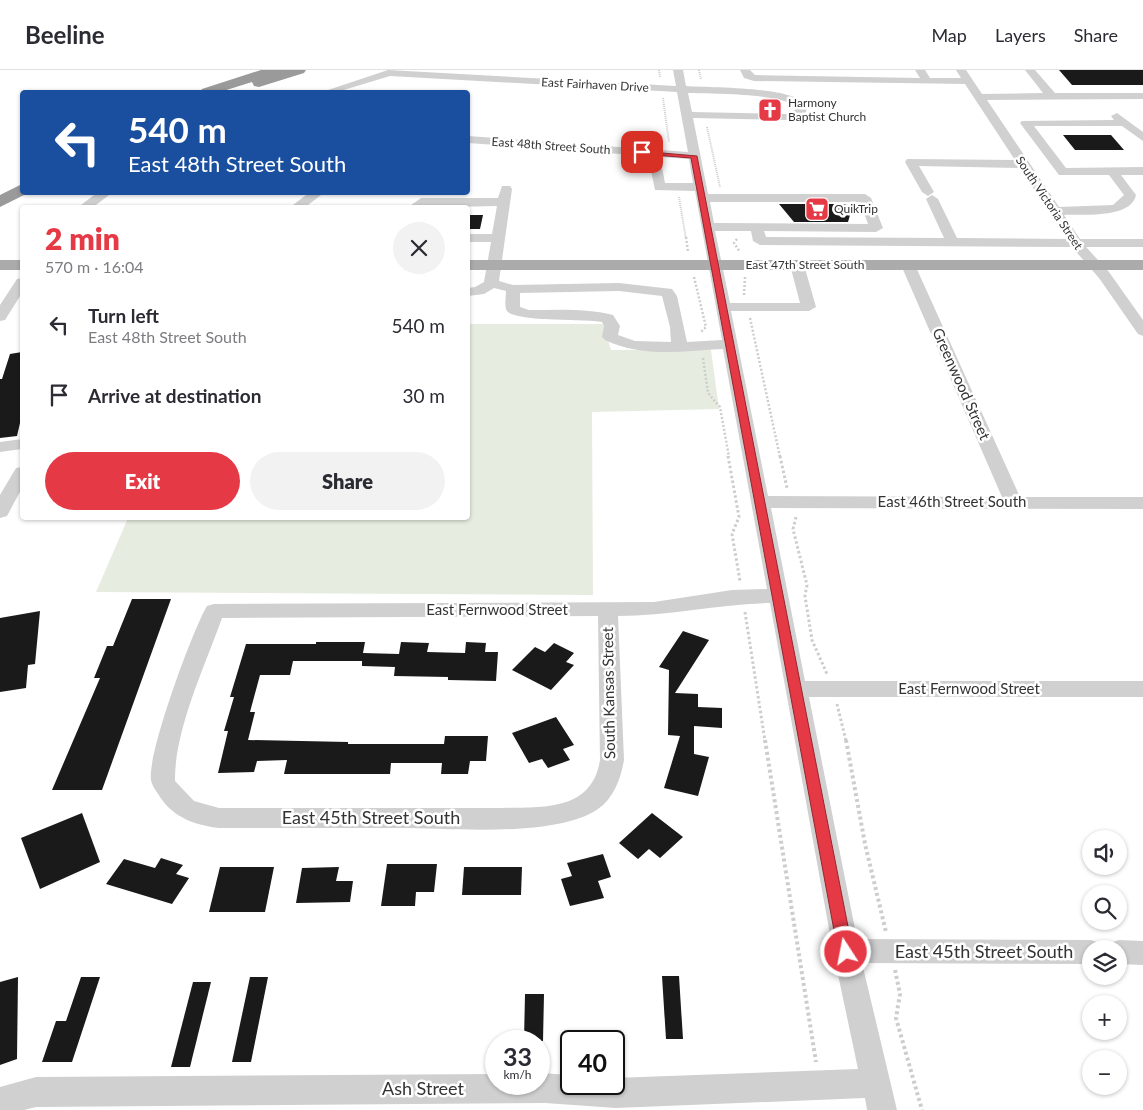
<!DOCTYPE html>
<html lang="en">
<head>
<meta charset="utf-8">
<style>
	body { margin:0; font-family:Lato,sans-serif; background:#f2f2f3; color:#2b2b33; height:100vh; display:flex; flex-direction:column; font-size:19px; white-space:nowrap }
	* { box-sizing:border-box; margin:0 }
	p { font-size:16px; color:#7c7c81 }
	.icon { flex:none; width:28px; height:28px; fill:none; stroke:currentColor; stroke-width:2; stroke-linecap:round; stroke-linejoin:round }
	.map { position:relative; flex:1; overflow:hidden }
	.side { position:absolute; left:20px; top:135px; width:450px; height:315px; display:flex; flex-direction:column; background:#fff; border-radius:5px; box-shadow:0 1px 4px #0004 }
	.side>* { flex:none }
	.top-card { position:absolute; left:20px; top:20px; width:450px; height:105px; border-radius:5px; box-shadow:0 1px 4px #0004; background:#1a4fa0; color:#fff; overflow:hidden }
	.fabs { position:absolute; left:1082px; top:760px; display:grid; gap:10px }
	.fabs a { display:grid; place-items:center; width:45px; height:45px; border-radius:50%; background:#fff; box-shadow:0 1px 4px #0004; font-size:25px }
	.speed { position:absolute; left:485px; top:960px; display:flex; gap:10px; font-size:25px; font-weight:700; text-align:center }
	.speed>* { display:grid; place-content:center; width:65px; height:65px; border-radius:50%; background:#fff; box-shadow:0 1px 4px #0004; line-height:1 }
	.speed small { font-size:12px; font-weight:400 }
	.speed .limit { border:2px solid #111; border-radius:8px; background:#fff; color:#111 }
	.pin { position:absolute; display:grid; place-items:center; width:42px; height:42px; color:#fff; margin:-21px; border-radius:10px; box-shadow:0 2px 8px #0006 }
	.me { position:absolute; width:55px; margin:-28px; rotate:349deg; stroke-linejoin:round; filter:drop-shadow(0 0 4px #0008) }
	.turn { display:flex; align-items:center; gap:18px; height:105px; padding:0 25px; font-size:22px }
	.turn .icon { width:65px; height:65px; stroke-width:2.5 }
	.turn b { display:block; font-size:35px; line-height:42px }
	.round { display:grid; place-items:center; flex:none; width:52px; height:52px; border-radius:26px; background:#f2f2f3 }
	.headline { display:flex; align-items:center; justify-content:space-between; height:85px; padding:0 25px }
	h1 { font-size:30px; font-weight:800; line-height:38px; color:#e63946 }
	.cta { display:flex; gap:10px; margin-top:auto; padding:10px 25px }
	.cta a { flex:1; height:58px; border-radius:30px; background:#e63946; color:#fff; font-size:20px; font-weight:800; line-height:58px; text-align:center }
	.cta a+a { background:#f2f2f3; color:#2b2b33 }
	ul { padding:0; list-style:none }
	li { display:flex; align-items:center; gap:15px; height:70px; padding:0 25px }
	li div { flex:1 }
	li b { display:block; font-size:19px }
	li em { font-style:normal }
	header { display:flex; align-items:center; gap:30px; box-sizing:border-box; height:70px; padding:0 25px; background:#fff; border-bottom:1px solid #e1e1e2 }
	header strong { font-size:24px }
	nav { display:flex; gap:28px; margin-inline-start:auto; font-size:18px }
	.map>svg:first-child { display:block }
</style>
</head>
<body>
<header>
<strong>Beeline</strong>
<nav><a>Map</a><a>Layers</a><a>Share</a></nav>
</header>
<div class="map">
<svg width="1143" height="1040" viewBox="0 0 1143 1040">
	<rect width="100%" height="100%" fill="#fff"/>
	<!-- green -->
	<path fill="#e6ecdf" d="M468 254H603L611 280H711L719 339 592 342 593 525 96 522 128 448H468Z"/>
	<!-- building -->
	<g fill="#1a1a1a">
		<path d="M1059 0H1143V15H1072Z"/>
		<path d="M1063 65H1111L1124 80H1075Z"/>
		<path d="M779 134H845L852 138 848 152H794Z"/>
		<path d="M468 145H483L480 159H468Z"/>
		<path d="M22 282V352L20 353 17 366 0 368V309H2L10 284Z"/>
		<path d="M132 529H171L102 720H52L100 608H94L107 576H113Z"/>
		<path d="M40 541 35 594 28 595 26 618 0 622V548Z"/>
		<path d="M683 561 709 570 675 623 698 624V637L722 638V658L694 656V684L709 687 698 726 664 718 680 666 668 665 669 600 659 597Z"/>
		<path d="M316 572H365L363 583 399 584 401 572 429 573 427 582 465 583 466 572 486 573 485 582H498L496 611 448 610V607L394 606 395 597 362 596V588V591H293L290 605H260L250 642H255L248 670 348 672V674H444L445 666H488L486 691H470L468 704H441L442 693H391L390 704H284L287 690 257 691 254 702 218 703 228 661H224L234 627H230L246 574H316Z"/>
		<path d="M554 573 574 583 566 592 574 595 551 620 512 600 535 577 545 582Z"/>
		<path d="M556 647 574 675 563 679 570 690 548 698 542 689 529 693 512 663Z"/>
		<path d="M82 743 100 792 40 819 21 768Z"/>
		<path d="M652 743 683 767 660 788 649 779 638 789 619 773Z"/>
		<path d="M603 784 611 807 598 811 604 828 570 836 561 809 572 806 567 793Z"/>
		<path d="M161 788 183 795 176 804 189 808 172 834 106 814 124 789 155 798Z"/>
		<path d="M387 794H437L434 822H416L415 836H381Z"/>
		<path d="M220 797H274L265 842H209Z"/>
		<path d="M339 797 336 811H353L350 832 296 833 302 798Z"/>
		<path d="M464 797H522L521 825H462Z"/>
		<path d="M662 906H679L683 969H666Z"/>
		<path d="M18 907 17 989 0 995V912Z"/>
		<path d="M81 907H100L72 992H42L56 951H66Z"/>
		<path d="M250 907H268L251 992H232Z"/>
		<path d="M193 912H211L190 997H171Z"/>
		<path d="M525 924H544L543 971H524Z"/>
	</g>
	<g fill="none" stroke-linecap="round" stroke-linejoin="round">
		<!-- path-far3 -->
		<g stroke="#cdcdcd" stroke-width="2" stroke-dasharray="1 1" stroke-linecap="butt">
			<path d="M659 0 660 7"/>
			<path d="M699 0 701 9"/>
			<path d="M663 28 669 72"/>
			<path d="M707 57 720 117"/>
			<path d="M679 127 686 169"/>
		</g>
		<!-- path-far2 -->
		<g stroke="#cdcdcd" stroke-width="2.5" stroke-dasharray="2 2" stroke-linecap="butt">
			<path d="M686 167 688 182"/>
			<path d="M737 169 734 173 740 182"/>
			<path d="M694 207 706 257 701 262"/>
			<path d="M744 225 745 207"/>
			<path d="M750 248 780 387"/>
			<path d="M703 288 708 323 720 337 729 387"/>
		</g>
		<!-- path-far1 -->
		<g stroke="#cdcdcd" stroke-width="3" stroke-dasharray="2.5 2.5" stroke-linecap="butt">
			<path d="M728 386 739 447 732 464 740 511"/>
			<path d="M780 386 787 418"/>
			<path d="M796 447 793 459 807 515 805 526 812 570 827 604"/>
			<path d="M745 542 765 671"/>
			<path d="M837 634 846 671"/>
		</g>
		<!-- path -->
		<g stroke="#cdcdcd" stroke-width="4" stroke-dasharray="3 3" stroke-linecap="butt">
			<path d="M765 670 816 992"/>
			<path d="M846 670 865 774 886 862"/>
			<path d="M895 900 900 924 896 948 922 1040"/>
		</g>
		<!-- minor -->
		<g fill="#d0d0d0" fill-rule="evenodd">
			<path d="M388 0 676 16 673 0H683L686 16C712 18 791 16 807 35L806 42 789 50 693 48 708 124H865L871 128 883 158 876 162 764 161 766 167 944 168 926 129 932 125 938 129 957 168 1067 169 1020 98 919 96 934 122 928 126 922 122 905 92 907 89 1015 90 965 14 754 11 744 8 740 0H750L755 5 920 8 915 0H925L930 8H961L956 0H966L982 24 1043 23 1025 0H1035L1055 23H1143V29L987 30 1059 137 1113 135 1124 125 1109 105H1059L1020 53 1022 51 1114 50 1111 46 1117 43 1143 62V71L1122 56H1034L1066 98 1143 97V105H1121L1136 125C1131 149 1083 144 1064 145L1080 169H1143V177H1086L1109 202 1143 250V266L1138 264 1099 208 1072 177 760 175 753 171 751 161H715L730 233H800L790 195 797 191 804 195 816 237 809 241H731L768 426 1002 427 901 195 908 191 915 195 1020 427H1143V439L771 438 805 611H1143V627H809L857 869 1091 870 1100 873 1103 879H1091V894L862 893 897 1040H867L865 1028 616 1038 545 1033 36 1037 24 1040H0V1017L36 1007 496 1004V1014H539V1003L571 1005V1014H614V1008L858 999 833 881 770 533C719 534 669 546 618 546L624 690C621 708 614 728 598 739 556 768 452 758 401 758 340 758 280 758 219 758 195 755 174 748 160 727 157 722 152 716 151 710 147 685 192 561 207 536L214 534 654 532 732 520 767 519 723 279C684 281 642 288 605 270L602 267 604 256 602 252C585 249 515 252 507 241 504 237 506 227 506 221L494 218 484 224 468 226V218L475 217 484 212 491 172H468V164H492L497 136 407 138 421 128H498L502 116H510L512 119 499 211 513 215 619 213 672 219 677 226 687 272 722 270 695 121 655 120 648 86 468 73V66L688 82 677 22 390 6 337 22H322ZM688 23C712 24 778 23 795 36V40L787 44 692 42ZM660 87 689 89 693 113H665ZM710 132H860L868 154 714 153ZM619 221 662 226 670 257 671 272 635 271 618 265 620 256 613 245C586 238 557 240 529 240L520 237V223ZM598 546 600 690C592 741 544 737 503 738H219L194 731 175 711C174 661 205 596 222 548Z"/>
			<path d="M98 122H113L92 138H77Z"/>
			<path d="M310 122H325L304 138H289Z"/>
			<path d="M22 208V223L5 250 0 251V235L17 209Z"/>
			<path d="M22 369V379L0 382V372Z"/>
			<path d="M22 397V418L7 446 0 448V425L16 398Z"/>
			<path d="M1119 870 1143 871V895L1119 894V879H1107L1110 873Z"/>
		</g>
		<!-- major -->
		<g fill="#ababab" fill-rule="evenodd">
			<rect x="0" y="190" width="22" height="10"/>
			<rect x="468" y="190" width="675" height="10"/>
		</g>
		<!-- highway -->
		<g fill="#9a9a9a" fill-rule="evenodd">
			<path d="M261 0H306L304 3 259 17 254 16 252 12 220 22H200L202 19Z"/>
			<path d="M22 114V122L28 123 0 137V125Z"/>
		</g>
	</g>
	<!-- route -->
	<path fill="#e63946" stroke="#96252e" d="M639 81 697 86 853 882 851 886 846 888 841 886 838 882 691 88 642 84Z"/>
	<!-- icons -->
	<defs>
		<g id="church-square" transform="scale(1.25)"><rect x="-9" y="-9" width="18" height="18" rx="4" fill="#e63946" stroke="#fff"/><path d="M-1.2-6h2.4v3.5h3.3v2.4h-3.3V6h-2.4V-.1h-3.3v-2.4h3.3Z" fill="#fff"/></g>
		<g id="supermarket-square" transform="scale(1.25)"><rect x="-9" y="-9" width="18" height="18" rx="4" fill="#e63946" stroke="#fff"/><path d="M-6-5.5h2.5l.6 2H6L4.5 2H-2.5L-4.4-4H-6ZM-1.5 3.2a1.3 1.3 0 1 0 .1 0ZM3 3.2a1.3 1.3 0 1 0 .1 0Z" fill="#fff"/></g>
	</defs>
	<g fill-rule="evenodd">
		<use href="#church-square" x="770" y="40"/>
		<use href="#supermarket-square" x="817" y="139"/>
	</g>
	<g text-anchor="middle" stroke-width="5" stroke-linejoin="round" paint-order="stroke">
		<!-- far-street labels -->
		<g font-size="12" fill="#333" stroke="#fff">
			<text transform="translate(595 15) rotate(3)" y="4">East Fairhaven Drive</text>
			<text transform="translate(551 76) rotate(4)" y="4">East 48th Street South</text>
			<text transform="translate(1049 133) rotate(56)" y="4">South Victoria Street</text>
			<text x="805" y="199">East 47th Street South</text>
		</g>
		<!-- far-poi labels -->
		<g font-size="12" fill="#333" stroke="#fff" text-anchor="start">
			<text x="788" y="37">Harmony<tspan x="788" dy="14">Baptist Church</tspan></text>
			<text x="834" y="143">QuikTrip</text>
		</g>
		<!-- street labels -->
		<g font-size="15" fill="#333" stroke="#fff">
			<text transform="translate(961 314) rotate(66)" y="5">Greenwood Street</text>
			<text x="952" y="437">East 46th Street South</text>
			<text x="497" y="545">East Fernwood Street</text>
			<text x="969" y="624">East Fernwood Street</text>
			<text transform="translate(609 623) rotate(-91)" y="5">South Kansas Street</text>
		</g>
		<!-- near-street labels -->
		<g font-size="18" fill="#333" stroke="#fff">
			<text x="371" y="754">East 45th Street South</text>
			<text x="984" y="888">East 45th Street South</text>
			<text x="423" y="1025">Ash Street</text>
		</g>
	</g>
</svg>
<div class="fabs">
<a><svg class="icon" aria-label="sound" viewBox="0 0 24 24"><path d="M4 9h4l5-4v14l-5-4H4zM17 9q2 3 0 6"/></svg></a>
<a><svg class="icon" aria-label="search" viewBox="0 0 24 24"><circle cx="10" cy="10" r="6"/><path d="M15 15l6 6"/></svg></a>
<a><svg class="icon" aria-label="layers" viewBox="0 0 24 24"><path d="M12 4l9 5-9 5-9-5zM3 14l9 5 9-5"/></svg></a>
<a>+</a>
<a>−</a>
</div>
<div class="speed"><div>33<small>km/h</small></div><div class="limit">40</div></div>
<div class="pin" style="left:642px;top:82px;background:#d93025"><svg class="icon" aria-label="arrive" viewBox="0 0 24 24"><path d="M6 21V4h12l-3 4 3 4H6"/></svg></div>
<svg class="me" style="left:846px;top:882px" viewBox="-20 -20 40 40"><circle r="17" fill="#e63946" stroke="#fff" stroke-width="3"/><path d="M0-11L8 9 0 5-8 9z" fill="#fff"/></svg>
<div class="top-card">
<div class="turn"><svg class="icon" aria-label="left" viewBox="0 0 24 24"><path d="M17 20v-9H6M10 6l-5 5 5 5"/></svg><div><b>540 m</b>East 48th Street South</div></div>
</div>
<section class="side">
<div class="headline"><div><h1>2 min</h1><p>570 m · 16:04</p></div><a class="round"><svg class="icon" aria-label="close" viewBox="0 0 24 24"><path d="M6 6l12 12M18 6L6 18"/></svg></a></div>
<ul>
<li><svg class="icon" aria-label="left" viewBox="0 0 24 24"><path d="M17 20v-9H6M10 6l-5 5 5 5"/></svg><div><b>Turn left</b><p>East 48th Street South</p></div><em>540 m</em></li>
<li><svg class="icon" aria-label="arrive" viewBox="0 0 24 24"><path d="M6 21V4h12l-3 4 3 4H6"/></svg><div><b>Arrive at destination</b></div><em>30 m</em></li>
</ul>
<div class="cta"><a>Exit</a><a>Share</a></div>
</section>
</div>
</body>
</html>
